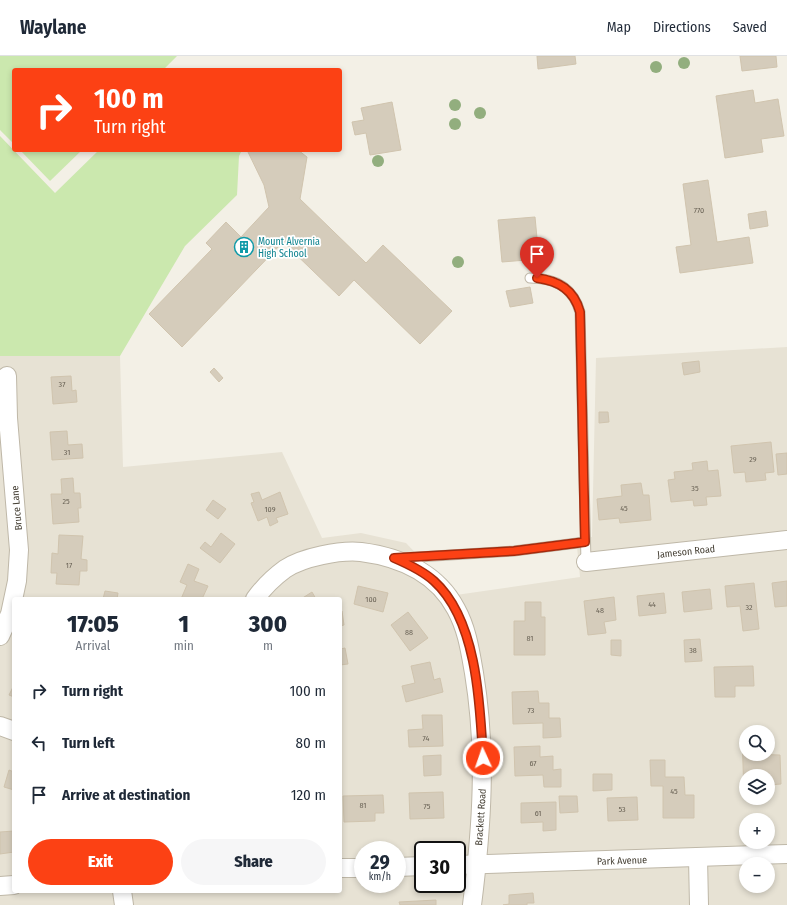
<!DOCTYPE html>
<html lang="en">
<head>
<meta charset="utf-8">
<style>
	body { margin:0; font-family:"Fira Sans Condensed",sans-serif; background:#f6f6f7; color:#1f2937; height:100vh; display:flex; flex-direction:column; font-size:15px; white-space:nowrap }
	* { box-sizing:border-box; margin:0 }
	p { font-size:13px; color:#747a83 }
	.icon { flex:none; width:22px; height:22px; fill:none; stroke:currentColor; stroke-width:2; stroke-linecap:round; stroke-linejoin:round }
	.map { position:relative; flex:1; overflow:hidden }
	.side { position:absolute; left:12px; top:541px; width:330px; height:296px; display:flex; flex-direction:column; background:#fff; border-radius:4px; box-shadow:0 2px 6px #0003 }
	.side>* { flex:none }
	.guide { position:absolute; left:12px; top:12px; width:330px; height:84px; border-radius:4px; box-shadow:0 2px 6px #0003; background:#fc4114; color:#fff; overflow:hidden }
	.controls { position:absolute; left:739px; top:669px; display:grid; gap:8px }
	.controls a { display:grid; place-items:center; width:36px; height:36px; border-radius:50%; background:#fff; box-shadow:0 2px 6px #0003; font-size:20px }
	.speed { position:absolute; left:354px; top:785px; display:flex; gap:8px; font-size:20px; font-weight:700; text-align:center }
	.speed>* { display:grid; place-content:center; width:52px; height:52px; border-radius:50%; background:#fff; box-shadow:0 2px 6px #0003; line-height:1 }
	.speed small { font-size:10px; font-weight:400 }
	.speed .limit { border:2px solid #111; border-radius:6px; background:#fff; color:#111 }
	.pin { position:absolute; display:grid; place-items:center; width:34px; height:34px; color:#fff; margin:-41px -17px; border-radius:50% 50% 50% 0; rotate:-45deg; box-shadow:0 0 4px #0007 }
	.pin .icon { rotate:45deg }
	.me { position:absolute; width:44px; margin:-22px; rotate:357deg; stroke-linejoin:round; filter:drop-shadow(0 0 3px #0008) }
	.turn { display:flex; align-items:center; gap:14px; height:84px; padding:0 16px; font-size:18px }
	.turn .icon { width:52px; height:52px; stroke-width:2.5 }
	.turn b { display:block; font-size:28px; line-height:34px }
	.eta { display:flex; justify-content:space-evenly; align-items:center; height:68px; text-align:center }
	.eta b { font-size:24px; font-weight:800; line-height:28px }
	.button { display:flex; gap:8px; margin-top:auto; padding:8px 16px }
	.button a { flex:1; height:46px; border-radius:24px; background:#fc4114; color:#fff; font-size:16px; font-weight:800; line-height:46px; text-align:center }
	.button a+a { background:#f6f6f7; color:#1f2937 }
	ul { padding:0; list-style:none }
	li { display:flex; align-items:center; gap:12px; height:52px; padding:0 16px }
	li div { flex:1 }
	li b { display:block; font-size:15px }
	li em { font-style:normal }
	header { display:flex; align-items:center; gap:24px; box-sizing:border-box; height:56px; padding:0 20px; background:#fff; border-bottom:1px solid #e0e1e3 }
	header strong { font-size:19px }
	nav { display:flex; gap:22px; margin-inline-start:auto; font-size:14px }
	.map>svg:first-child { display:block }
</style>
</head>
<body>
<header>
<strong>Waylane</strong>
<nav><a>Map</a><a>Directions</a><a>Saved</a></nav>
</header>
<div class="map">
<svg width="787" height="849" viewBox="0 0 787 849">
	<rect width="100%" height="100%" fill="#f3f0e6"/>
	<!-- residential -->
	<path fill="#e7e2d4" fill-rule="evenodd" d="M787 291V849H0V300H120L123 411 282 396 322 482 361 477 406 487 456 539 580 521 576 481H592L596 302ZM14 543H340V835H14ZM746 676H768V698H746ZM746 720H768V742H746ZM746 764H768V786H746ZM363 794H397V828H363ZM423 794H457V828H423ZM746 808H768V830H746Z"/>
	<!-- green -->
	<g fill="#cbe8ae">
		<path d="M0 0H177L163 14H14V88L0 74Z"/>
		<path d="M0 80 55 137 99 94H242L239 100 237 139 185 190 120 300H0Z"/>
		<path d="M20 94H82L50 125Z"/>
	</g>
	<!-- building -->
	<g fill="#d5ccbb" stroke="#d0c4ae">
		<path d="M537 0H575L576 8 538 13Z"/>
		<path d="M740 0H776L777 11 742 15Z"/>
		<path d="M753 34 755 47 778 43 784 80 761 83 763 96 725 102 716 40Z"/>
		<path d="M392 46 401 94 370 99 366 77 355 79 352 66 364 64 361 52Z"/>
		<path d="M247 94H298L307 101 300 143 366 207 383 189 452 255 420 288 354 224 339 240 283 186 182 291 149 258 212 193 206 187 226 166 241 181 269 151 264 129Z"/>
		<path d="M708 124 717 186 749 181 753 207 680 217 676 191 691 189 683 128Z"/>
		<path d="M766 155 768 170 750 173 748 158Z"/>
		<path d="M535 161 539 203 502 206 498 164Z"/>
		<path d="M530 231 533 247 510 251 506 235Z"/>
		<path d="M699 305 700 316 684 319 682 307Z"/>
		<path d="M214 312 223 322 219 326 210 316Z"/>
		<path d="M71 320 72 335 76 334 77 346 53 348 51 321Z"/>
		<path d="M599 356H608L609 366 599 367Z"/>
		<path d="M67 375 68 389 82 388 83 402 52 404 50 376Z"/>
		<path d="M771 386 774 416 765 417 766 424 746 426 745 416 734 417 731 390Z"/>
		<path d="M787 397V418L778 419 776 398Z"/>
		<path d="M707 405 708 415 718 414 721 440 706 441 707 449 694 450 693 444 671 446 668 424 675 423 674 416 693 414 692 407Z"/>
		<path d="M73 422 74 437H80L81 452H78L79 466 53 468 51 438H62L61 423Z"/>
		<path d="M641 427 643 439H649L651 464 620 467 619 462 599 464 597 443 622 440 621 429Z"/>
		<path d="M259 436 262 444 280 436 288 458 276 462 278 466 270 470 267 461 258 465 251 447 254 446 251 438Z"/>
		<path d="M213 444 226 453 218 463 206 454Z"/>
		<path d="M221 477 235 488 220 507 200 492 205 486 211 491Z"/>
		<path d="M59 479 83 480 81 503 87 504V515H80L79 529 56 528 57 517H51L52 497 58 498Z"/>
		<path d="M188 508 199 513 194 525 208 530 202 543H181L187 529 180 526Z"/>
		<path d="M787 525V550L775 551 772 527Z"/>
		<path d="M754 527 759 573 743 575 740 550 727 551 725 530Z"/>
		<path d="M358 530 388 537 383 556 354 548Z"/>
		<path d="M710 533 712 553 684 556 682 536Z"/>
		<path d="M105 535 118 537 117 543H103Z"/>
		<path d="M312 536 316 543H301Z"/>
		<path d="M664 537 666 557 639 560 637 540Z"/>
		<path d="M614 541 616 564 604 566 606 577 588 579 584 545Z"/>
		<path d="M525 546H541V561H545V599H514V565H525Z"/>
		<path d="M340 555H342L344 569 340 570Z"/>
		<path d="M408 556 428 582 410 595 391 569Z"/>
		<path d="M700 583 702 605 685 606 684 584Z"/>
		<path d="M611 584H621V600L611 599Z"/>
		<path d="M345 592 348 608 340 609V593Z"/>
		<path d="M430 606 434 624 440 622 443 636 406 646 402 630 415 627 411 610Z"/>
		<path d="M753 610 754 630H735V641H715L714 611Z"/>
		<path d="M14 629V641L9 639Z"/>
		<path d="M538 635 539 647H549V662H560L561 681 543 682V667L513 668 512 636Z"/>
		<path d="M422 659H442L443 690 409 691 408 674 423 673Z"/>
		<path d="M742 678H746V698L780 699 781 728 770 729V737H768V720H746V738H744Z"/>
		<path d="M540 690V701L553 700V714L561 713V731H544L543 719 515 720 514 691Z"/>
		<path d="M441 699V719L424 720 423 700Z"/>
		<path d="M650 704H665V721H684L685 739H694V762H663V730H651Z"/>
		<path d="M9 714 14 716V734L4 731Z"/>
		<path d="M593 718H612V734L593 735Z"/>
		<path d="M443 736 444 762 410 763 409 737Z"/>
		<path d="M383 739 384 757H375V765L344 766 343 740Z"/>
		<path d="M559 740H577L578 756 560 757Z"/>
		<path d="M637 741 638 764 608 765 607 742Z"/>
		<path d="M556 746V774L543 775V766L521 767V747Z"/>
		<path d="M14 775V796L0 798V776Z"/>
		<path d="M533 837 534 847H527V849H503L509 848V839Z"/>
		<path d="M436 844V849H400L399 846Z"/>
	</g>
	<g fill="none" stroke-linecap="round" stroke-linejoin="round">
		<!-- lane casing -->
		<g stroke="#bfb8a8" stroke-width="11">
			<g id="lane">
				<path d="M530 222C555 222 573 231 580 256L586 506"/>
				<path d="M402 502 514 495 585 486"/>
			</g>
		</g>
		<!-- street casing -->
		<g stroke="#bfb8a8" stroke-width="20">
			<g id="street">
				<path d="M586 506 787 484"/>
				<path d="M255 543C263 532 274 521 285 513 303 501 340 494 361 496 400 501 437 517 456 553 467 573 470 594 474 617 487 696 482 770 472 849"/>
				<path d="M0 580 10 558 17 525 19 494 8 362 7 320"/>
				<path d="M0 670 14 675"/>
				<path d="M698 801 699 849"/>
				<path d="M457 809 787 798"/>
				<path d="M397 811 423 810"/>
				<path d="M340 812H363"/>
				<path d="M0 830 14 829"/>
				<path d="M122 835 124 849"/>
			</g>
		</g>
		<!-- lane -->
		<use href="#lane" stroke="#fff" stroke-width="9"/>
		<!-- street -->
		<use href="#street" stroke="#fff" stroke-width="18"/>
	</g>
	<!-- trees -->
	<g fill="#92ae7e">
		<circle cx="684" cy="7" r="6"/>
		<circle cx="656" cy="11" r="6"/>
		<circle cx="455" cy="49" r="6"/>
		<circle cx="480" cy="57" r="6"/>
		<circle cx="455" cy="68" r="6"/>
		<circle cx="378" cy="105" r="6"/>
		<circle cx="458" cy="206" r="6"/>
	</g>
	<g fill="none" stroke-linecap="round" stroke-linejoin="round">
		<!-- route casing -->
		<g stroke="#a42a0d" stroke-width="10">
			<path id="route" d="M483 702C480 647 477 564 434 525 423 515 408 508 394 502L514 495 585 486 580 256C574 234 559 225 537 222"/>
		</g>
		<!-- route -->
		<use href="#route" stroke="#fc4114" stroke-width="7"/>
	</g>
	<!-- icons -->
	<defs>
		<g id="building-ring" transform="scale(1)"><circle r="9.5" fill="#fff" stroke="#0f9aa8" stroke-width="1.5"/><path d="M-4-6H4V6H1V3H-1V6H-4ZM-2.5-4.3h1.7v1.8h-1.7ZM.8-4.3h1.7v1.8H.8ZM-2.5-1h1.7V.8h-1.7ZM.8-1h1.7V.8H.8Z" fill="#0f9aa8"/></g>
	</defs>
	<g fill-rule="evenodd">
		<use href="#building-ring" x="244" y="191"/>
	</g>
	<g text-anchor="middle" stroke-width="3.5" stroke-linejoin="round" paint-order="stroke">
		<!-- number labels -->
		<g font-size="8" fill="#6a6356">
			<text x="699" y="157">770</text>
			<text x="62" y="331">37</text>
			<text x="67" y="399">31</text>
			<text x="753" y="406">29</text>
			<text x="695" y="435">35</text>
			<text x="66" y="448">25</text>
			<text x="624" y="455">45</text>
			<text x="270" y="456">109</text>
			<text x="69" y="512">17</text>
			<text x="371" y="546">100</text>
			<text x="652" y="551">44</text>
			<text x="749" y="554">32</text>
			<text x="600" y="557">48</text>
			<text x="409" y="579">88</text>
			<text x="530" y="585">81</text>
			<text x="693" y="597">38</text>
			<text x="531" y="657">73</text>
			<text x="426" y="685">74</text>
			<text x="533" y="710">67</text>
			<text x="674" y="738">45</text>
			<text x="363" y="752">81</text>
			<text x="427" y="753">75</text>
			<text x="622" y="756">53</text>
			<text x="538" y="760">61</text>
		</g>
		<!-- culture labels -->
		<g font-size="10" fill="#0d838f" stroke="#fff" text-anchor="start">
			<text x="258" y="189">Mount Alvernia<tspan x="258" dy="12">High School</tspan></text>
		</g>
		<!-- street labels -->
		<g font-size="10" fill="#464035" stroke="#fff">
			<text transform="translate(16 452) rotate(-95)" y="4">Bruce Lane</text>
			<text transform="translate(686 495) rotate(-6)" y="4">Jameson Road</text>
			<text transform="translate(480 761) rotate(-86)" y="4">Brackett Road</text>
			<text transform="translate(622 804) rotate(-2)" y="4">Park Avenue</text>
		</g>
	</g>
</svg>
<div class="controls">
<a><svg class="icon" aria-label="search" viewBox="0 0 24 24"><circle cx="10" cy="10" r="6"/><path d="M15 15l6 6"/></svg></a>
<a><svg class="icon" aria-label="layers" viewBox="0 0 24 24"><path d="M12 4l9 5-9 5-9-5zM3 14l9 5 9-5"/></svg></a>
<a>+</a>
<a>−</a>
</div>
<div class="speed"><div>29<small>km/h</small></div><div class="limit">30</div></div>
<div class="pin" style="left:537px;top:222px;background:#d93025"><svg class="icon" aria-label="arrive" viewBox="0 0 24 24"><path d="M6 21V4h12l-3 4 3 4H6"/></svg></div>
<svg class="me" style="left:483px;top:702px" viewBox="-20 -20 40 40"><circle r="17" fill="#fc4114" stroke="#fff" stroke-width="3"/><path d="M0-11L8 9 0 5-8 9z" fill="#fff"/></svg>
<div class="guide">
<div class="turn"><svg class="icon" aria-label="right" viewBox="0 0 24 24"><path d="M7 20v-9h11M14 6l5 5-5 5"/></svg><div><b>100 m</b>Turn right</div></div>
</div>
<section class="side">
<div class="eta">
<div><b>17:05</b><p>Arrival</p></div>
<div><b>1</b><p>min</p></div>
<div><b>300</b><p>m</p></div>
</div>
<ul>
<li><svg class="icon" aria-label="right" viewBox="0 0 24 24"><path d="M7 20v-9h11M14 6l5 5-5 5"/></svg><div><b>Turn right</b></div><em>100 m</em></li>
<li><svg class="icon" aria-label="left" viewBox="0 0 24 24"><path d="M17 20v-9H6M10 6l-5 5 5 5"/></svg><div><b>Turn left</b></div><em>80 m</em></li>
<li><svg class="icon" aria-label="arrive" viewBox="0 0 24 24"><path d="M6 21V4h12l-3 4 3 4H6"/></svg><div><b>Arrive at destination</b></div><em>120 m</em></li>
</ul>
<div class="button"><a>Exit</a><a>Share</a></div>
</section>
</div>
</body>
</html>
